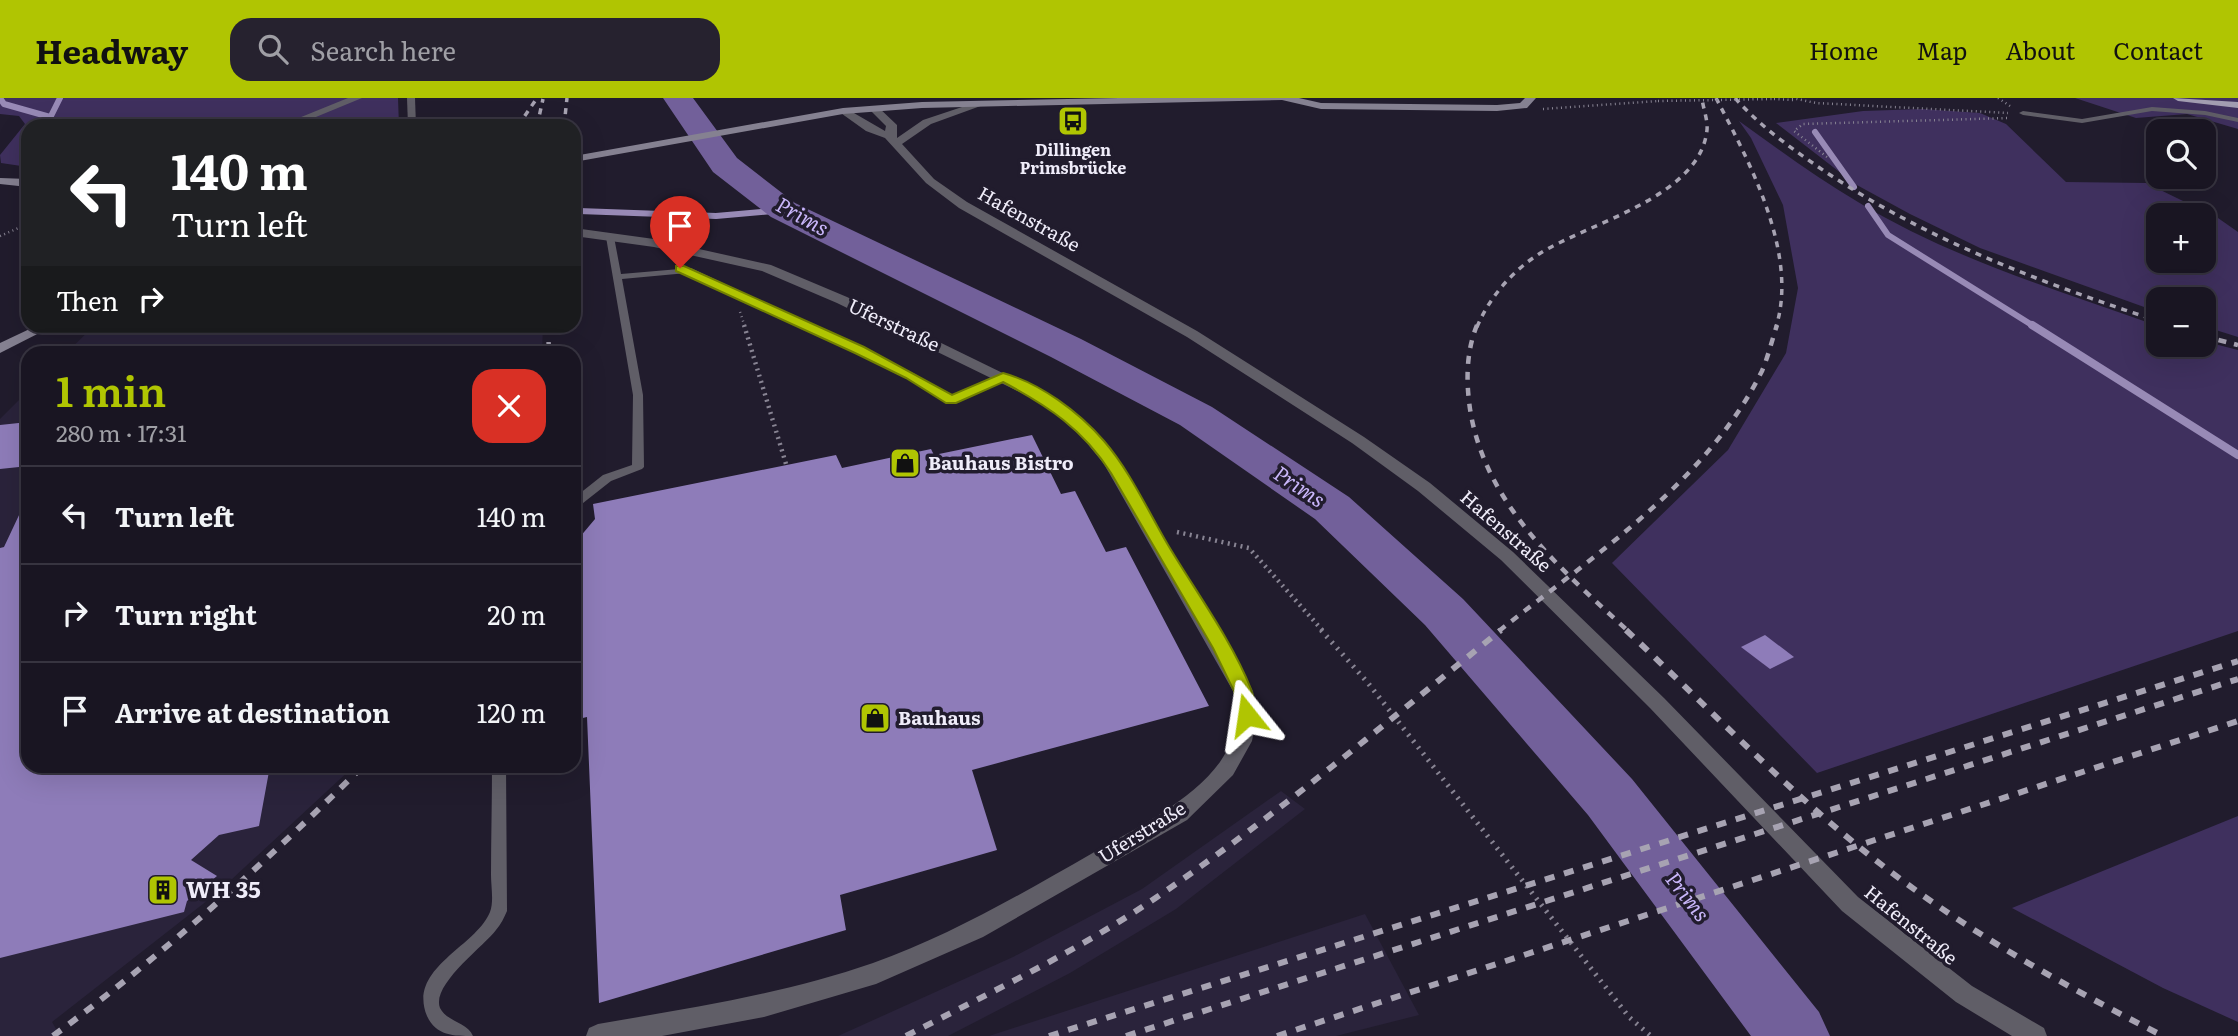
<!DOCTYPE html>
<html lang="en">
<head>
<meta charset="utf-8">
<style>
	body { margin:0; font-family:Literata,serif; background:#26222f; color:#f1f3f6; height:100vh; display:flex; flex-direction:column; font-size:26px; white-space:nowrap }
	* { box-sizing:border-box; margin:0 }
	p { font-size:23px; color:#9f9fa5 }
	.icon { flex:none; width:38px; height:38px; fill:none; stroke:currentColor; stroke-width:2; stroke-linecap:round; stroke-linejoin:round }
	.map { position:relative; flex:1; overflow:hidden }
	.details { position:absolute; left:21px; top:248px; width:560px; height:427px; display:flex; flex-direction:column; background:#191522; border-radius:21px; box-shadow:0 7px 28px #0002,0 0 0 2px #373440 }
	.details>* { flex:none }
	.guide { position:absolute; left:21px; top:21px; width:560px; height:214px; border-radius:21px; box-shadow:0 7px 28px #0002,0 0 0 2px #373440; background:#202124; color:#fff; overflow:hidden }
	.tools { position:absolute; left:2146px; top:21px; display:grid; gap:14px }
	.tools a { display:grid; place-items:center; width:70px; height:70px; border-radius:14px; background:#191522; box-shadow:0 7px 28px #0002,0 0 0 2px #373440; font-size:35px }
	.pin { position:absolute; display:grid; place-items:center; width:60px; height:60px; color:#fff; margin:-72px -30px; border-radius:50% 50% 50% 0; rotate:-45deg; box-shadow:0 0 7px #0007 }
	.pin .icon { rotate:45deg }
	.me { position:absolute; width:77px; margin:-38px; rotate:345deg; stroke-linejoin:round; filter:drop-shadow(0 0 5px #0008) }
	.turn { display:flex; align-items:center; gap:24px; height:147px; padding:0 35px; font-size:32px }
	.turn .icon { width:91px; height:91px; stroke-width:2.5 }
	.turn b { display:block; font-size:49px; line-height:60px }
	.then { display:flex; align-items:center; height:66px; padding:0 35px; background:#0003; gap:14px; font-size:26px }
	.round { display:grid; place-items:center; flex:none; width:74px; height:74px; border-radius:21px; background:#26222f }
	.summary { display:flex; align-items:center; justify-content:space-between; height:119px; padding:0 35px }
	h1 { font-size:42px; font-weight:600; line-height:52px; color:#b0c502 }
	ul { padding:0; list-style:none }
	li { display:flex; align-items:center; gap:21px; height:98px; padding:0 35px; border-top:2px solid #373440 }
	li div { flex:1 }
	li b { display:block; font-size:26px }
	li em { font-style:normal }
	header { display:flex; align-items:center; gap:42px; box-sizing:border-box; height:98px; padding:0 35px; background:#b0c502; color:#111 }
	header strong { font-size:33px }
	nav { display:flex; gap:38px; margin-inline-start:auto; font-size:24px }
	.search { width:490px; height:63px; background:#26222f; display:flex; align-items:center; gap:18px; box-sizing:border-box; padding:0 24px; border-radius:21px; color:#9f9fa5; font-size:26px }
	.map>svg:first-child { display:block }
</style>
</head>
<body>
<header>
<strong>Headway</strong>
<div class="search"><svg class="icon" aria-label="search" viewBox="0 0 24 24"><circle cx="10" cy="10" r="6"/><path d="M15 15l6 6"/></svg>Search here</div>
<nav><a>Home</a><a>Map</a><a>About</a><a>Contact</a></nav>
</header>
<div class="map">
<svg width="2238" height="938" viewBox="0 0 2238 938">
	<rect width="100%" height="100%" fill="#211c2d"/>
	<!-- built -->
	<g fill="#2a233b">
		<path d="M94 228H543L542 255H66Z"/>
		<path d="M28 293V668L353 669 217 795 52 924 60 938H0V321Z"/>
		<path d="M1281 693 1305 711 1176 811 1070 875 948 938H838L1013 859 1142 791Z"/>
		<path d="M1365 816 1419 917 1336 938H989Z"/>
	</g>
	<!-- green -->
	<g fill="#3f305e" fill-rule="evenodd">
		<path d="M0 0H398L399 28H28V69L1 65 0 57 25 26 19 18 0 16Z"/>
		<path d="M2075 0H2238V31L2187 16 2136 20Z"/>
		<path d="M1922 11 1980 15 2006 26 2066 84 2146 85 2218 120 2238 134V239L2203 228V201H2158V214L1980 150 1910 116 1855 86 1776 25 1863 13ZM2203 117V163H2158V117Z"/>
		<path d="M1739 23C1778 51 1817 80 1858 104 1950 160 2057 192 2158 228V247H2203V243L2238 252V533L1817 675 1612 465 1728 352 1786 255 1798 190 1783 107 1751 40Z"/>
		<path d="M2238 718V924L2163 890 2012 810Z"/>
	</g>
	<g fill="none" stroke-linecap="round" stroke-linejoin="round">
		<!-- stream-far1 -->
		<g stroke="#988ab6" stroke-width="6">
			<path d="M0 0 4 6 50 19"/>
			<path d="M46 28 60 0"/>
			<path d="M1815 34 1854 89"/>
			<path d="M1868 108 1888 137 2035 229"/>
			<path d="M579 113 716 118 783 112"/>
		</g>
		<!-- stream -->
		<path stroke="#988ab6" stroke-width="8" d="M2032 227 2238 357"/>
		<!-- river -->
		<path fill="#72609a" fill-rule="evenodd" d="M663 0H693L737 60 795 105 1081 241 1212 309 1349 399 1463 501 1632 681 1819 914 1830 938H1751L1588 717 1425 527 1315 421 1180 327 1051 259 771 119 713 74Z"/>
	</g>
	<!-- building -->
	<g fill="#8e7cb9">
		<path d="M28 324V358L19 369 0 371V327Z"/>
		<path d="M1032 337 1061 396 1075 393 1106 454 1126 449 1209 608 972 672 997 752 840 797 846 832 599 905 587 619 574 622V446L595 421 593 406 836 357 842 370 931 351 934 357Z"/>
		<path d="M28 398V668H270L259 728 219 737 191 762 217 778 187 803 184 814 0 860V450L4 449Z"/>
		<path d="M1765 537 1794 559 1770 571 1741 549Z"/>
	</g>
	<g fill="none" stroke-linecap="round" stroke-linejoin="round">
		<!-- path-far2 -->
		<g stroke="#888493" stroke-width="2.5" stroke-dasharray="1 3.5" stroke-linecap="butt">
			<path d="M1792 0 1816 5 2008 15"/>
			<path d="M1998 0 2010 8"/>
			<path d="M1774 1 1794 2"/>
			<path d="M1543 11 1658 3"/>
			<path d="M1827 59 1794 33 1803 26 2009 20"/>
			<path d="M0 138 28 126"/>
			<path d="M740 214 745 229"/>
		</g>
		<!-- path-far1 -->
		<g stroke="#888493" stroke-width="4.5" stroke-dasharray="2 4.5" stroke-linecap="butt">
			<path d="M744 227 786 366"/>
			<path d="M1177 434 1249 450 1323 533"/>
		</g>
		<!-- path -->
		<path stroke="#888493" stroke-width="5" stroke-dasharray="2 6" stroke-linecap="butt" d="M1321 532 1368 585 1629 919 1651 938"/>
		<!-- lane -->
		<g fill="#605e67" fill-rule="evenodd">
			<path d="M407 0H415L416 28H408Z"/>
			<path d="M2152 9 2205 13 2238 20V24L2205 17 2152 13 2082 25 2023 17 2019 15 2023 13 2082 21Z"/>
			<path d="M610 136 614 139 621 176 691 170 915 276 952 298 999 277H1007L1008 279 955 304H947L907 280 687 175 622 181 643 297 644 369 642 371 611 383 578 409 574 410V400L603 377 632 367 633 297 606 139Z"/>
			<path d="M492 668H506L507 813C504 820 501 826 496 832 483 849 431 887 440 910 447 924 467 924 473 938 454 938 436 938 427 918 407 870 476 849 490 814 494 804 491 788 491 777 491 741 492 705 492 668Z"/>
		</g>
		<!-- street -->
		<g fill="#605e67" fill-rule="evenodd">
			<path d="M348 0H362L294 28H279Z"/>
			<path d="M977 4 986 6 931 26 902 46 934 81 967 104 1197 233 1364 339 1430 385 1513 454 1664 600 1858 799 1972 888 2044 930 2047 938H2012L1956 904 1842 813 1650 610 1501 462 1418 393 1352 345 1187 239 959 110 926 85 885 40 866 33 838 13 847 11 885 33 886 28 868 10 877 8 897 27V40L923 22Z"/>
			<path d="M574 130 654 141 771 167 847 199 1054 300C1113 344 1141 400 1177 462 1202 506 1228 549 1253 593L1257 617 1252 643 1233 677 1187 722 983 839 876 886 764 919 662 938H586L589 930 598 926C690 910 784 896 873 865 949 838 1021 796 1091 756 1134 731 1191 704 1220 664 1236 641 1238 620 1233 593L1104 366 1082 339 1044 306 837 205 762 173 654 149 574 138Z"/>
		</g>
		<!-- secondary -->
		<g fill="#858191" fill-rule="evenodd">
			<path d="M1119 0H1299L1321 5 1497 7 1520 5 1525 0H1536L1527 10 1497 13 1321 11 1282 2 922 10 843 16 574 64V58L843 10 922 4Z"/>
			<path d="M0 80 28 81V89L0 86Z"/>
			<path d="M36 228H53L0 255V245Z"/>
		</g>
		<!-- primary -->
		<path fill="#a29db1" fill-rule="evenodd" d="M2173 0 2238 4V10L2178 3Z"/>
		<!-- rail-far2 -->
		<g stroke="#a7a3b2" stroke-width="3.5" stroke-dasharray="6 6" stroke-linecap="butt">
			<path d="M1716 0C1749 63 1799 156 1776 229"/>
			<path d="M1735 0C1759 27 1788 48 1817 68 1921 140 2039 184 2158 223"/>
			<path d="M518 28 537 0"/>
			<path d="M537 28 543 1"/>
			<path d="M564 28 567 0"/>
			<path d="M1477 229C1489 200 1512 173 1539 156 1587 125 1700 100 1707 32 1708 22 1703 10 1702 0"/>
		</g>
		<!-- rail-far1 -->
		<g stroke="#a7a3b2" stroke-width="4.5" stroke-dasharray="8 8" stroke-linecap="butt">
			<path d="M1477 227C1466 254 1466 283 1470 311 1485 407 1561 471 1628 533"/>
			<path d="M548 228 549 256"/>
			<path d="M2203 238 2238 247"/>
			<path d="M1499 533C1593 458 1707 384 1762 273 1768 259 1772 242 1777 227"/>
		</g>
		<!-- rail -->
		<g stroke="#a7a3b2" stroke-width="6" stroke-dasharray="10 10" stroke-linecap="butt">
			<path d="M1626 532C1712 613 1793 699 1887 771 1973 837 2067 889 2163 938"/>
			<path d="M53 938C164 856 265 765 363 668"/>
			<path d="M906 938C991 894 1078 853 1157 799 1277 717 1388 623 1501 532"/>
			<path d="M1049 938 2238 563"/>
			<path d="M1126 938 2238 581"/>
			<path d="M1277 938 2238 623"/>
		</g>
		<!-- path-bridge -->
		<path stroke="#888493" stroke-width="2.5" stroke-dasharray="1 3.5" stroke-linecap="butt" d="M1658 3 1774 1"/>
	</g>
	<!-- route -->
	<path fill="#b0c502" stroke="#728001" stroke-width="2" d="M676 168H684L864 249 952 297 1003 275C1040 285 1079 314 1104 343 1130 373 1148 413 1168 447 1196 494 1231 541 1251 591 1254 600 1258 614 1253 622H1241L1234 593 1213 550 1111 375C1083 331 1048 308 1003 284L956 305H946L906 280 855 255 676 173Z"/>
	<!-- icons -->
	<defs>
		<g id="bus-square" transform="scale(1.575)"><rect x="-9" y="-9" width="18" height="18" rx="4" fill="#b0c502" stroke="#211c2d"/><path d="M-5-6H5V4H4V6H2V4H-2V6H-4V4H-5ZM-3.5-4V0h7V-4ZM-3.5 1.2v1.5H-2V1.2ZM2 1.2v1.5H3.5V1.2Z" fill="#111"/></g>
		<g id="shop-square" transform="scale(1.575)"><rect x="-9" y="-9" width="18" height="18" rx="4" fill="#b0c502" stroke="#211c2d"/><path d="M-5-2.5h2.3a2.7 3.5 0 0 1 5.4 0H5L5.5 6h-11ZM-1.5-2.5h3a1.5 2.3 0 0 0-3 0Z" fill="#111"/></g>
		<g id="building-square" transform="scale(1.575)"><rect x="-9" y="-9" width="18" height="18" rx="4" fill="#b0c502" stroke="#211c2d"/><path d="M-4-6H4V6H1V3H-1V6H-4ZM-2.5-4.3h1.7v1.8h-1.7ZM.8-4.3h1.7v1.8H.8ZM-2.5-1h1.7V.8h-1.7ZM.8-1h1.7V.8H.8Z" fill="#111"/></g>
	</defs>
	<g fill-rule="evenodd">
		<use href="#bus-square" x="1073" y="23"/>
		<use href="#shop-square" x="905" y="365"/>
		<use href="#shop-square" x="875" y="620"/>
		<use href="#building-square" x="163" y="792"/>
	</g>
	<g text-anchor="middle" stroke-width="7" stroke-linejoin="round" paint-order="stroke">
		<!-- far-poi labels -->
		<g font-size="16" font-weight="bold" fill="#efecf9" stroke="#211c2d">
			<text x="1073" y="58">Dillingen<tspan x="1073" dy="18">Primsbrücke</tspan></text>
		</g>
		<!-- street labels -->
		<g font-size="19" fill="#efecf9" stroke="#211c2d">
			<text transform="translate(1029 121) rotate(29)" y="7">Hafenstraße</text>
			<text transform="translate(894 227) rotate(25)" y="7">Uferstraße</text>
			<text transform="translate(1506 433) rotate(41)" y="7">Hafenstraße</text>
			<text transform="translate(1142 734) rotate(-32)" y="7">Uferstraße</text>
			<text transform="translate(1911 827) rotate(39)" y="7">Hafenstraße</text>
		</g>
		<!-- poi labels -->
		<g font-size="19" font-weight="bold" fill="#efecf9" stroke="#211c2d" text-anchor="start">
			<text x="928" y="372">Bauhaus Bistro</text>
			<text x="898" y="627">Bauhaus</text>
		</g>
		<!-- water labels -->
		<g font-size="21" font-style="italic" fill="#c9b6fa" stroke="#211c2d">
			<text transform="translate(802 119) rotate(29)" y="7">Prims</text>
			<text transform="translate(1299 389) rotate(34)" y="7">Prims</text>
			<text transform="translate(1687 799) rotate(52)" y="7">Prims</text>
		</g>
		<!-- near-poi labels -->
		<g font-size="23" font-weight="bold" fill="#efecf9" stroke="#211c2d" text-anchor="start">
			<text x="186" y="800">WH 35</text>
		</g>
	</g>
</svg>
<div class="tools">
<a><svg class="icon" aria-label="search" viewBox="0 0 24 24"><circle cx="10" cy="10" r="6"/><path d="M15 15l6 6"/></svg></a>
<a>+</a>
<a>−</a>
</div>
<div class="pin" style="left:680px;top:170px;background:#d93025"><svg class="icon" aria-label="arrive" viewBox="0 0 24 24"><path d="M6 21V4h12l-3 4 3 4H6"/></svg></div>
<svg class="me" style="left:1247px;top:617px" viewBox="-20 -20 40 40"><path d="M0-17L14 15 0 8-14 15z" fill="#b0c502" stroke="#fff" stroke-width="4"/></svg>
<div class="guide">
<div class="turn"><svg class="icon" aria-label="left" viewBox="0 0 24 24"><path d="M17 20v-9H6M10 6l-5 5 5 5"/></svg><div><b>140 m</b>Turn left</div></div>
<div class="then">Then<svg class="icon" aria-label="right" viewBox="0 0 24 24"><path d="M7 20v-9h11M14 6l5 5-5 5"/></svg></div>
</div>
<section class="details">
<div class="summary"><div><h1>1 min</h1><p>280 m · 17:31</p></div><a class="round" style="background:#d93025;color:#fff"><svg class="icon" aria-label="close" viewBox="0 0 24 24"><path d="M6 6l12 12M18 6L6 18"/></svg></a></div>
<ul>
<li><svg class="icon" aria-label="left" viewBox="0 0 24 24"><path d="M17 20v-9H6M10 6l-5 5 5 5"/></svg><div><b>Turn left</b></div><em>140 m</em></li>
<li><svg class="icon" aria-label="right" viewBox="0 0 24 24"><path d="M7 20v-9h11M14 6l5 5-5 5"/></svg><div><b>Turn right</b></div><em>20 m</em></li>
<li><svg class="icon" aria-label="arrive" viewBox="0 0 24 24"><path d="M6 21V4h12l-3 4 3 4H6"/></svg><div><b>Arrive at destination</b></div><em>120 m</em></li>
</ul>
</section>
</div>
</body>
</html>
